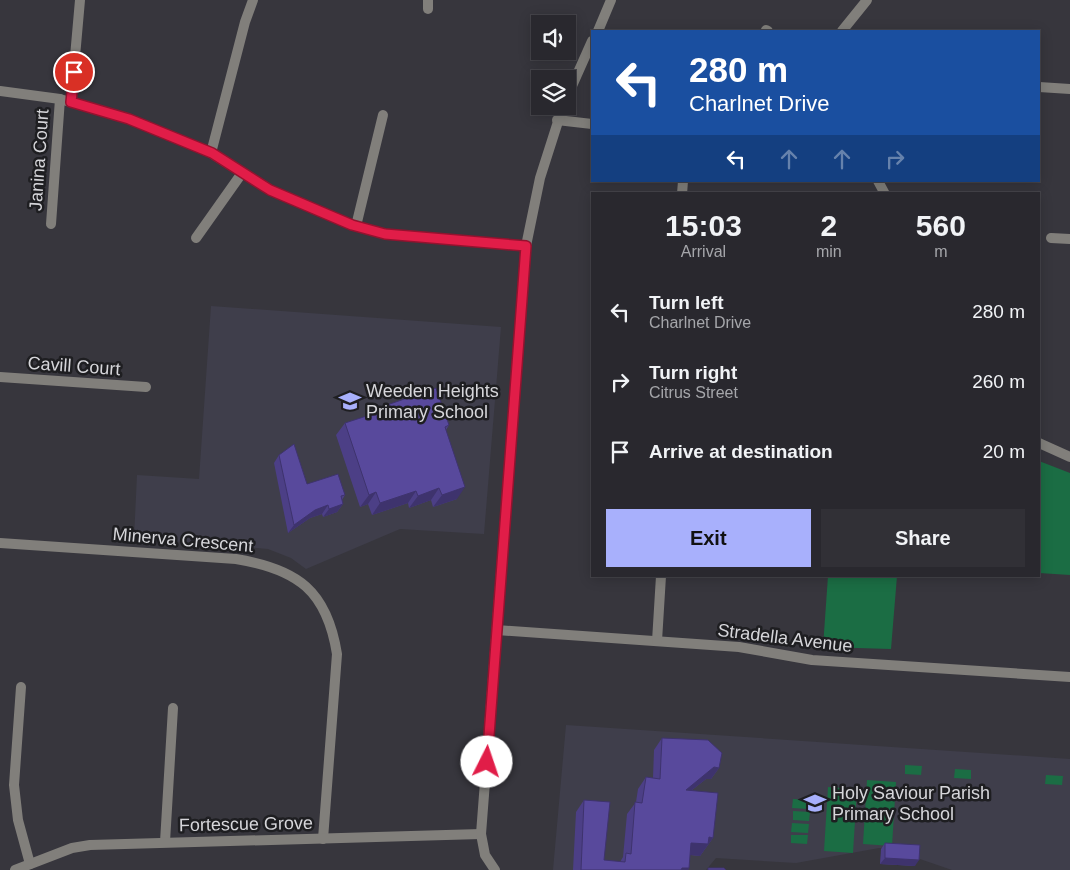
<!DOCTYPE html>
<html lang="en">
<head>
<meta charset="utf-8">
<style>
	body { margin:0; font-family:Helvetica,sans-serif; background:#313036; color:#f1f3f6; height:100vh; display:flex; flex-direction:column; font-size:19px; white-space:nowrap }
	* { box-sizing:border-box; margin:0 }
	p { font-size:16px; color:#a5a6aa }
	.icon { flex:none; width:28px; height:28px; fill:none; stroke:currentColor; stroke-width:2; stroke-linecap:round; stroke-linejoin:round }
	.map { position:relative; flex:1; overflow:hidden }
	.sheet { position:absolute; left:591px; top:192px; width:449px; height:385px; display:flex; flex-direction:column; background:#29282e; border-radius:0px; box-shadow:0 2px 12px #0003,0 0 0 1px #45444a }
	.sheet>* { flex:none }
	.guide { position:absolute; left:591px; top:30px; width:449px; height:152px; border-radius:0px; box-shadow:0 2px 12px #0003,0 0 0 1px #45444a; background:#1a4fa0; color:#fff; overflow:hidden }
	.tools { position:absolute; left:531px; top:15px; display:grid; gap:10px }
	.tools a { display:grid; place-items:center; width:45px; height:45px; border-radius:0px; background:#29282e; box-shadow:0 2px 12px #0003,0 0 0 1px #45444a; font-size:25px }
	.pin { position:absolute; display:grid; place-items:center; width:42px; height:42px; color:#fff; margin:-21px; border:2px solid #fff; border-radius:50%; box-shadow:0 1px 5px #0007 }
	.me { position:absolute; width:55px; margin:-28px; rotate:4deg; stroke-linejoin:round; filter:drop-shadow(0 0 4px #0008) }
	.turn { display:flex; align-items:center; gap:18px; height:105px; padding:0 15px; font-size:22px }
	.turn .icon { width:65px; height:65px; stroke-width:2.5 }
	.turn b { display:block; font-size:35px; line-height:42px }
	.lanes { display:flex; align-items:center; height:48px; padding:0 15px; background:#0003; justify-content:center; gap:25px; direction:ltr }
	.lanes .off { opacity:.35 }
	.eta { display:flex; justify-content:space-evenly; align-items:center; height:85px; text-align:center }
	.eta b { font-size:30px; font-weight:700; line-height:35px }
	.cta { display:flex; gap:10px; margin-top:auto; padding:10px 15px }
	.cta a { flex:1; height:58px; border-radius:0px; background:#a8b0fc; color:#111; font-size:20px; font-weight:700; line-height:58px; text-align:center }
	.cta a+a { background:#313036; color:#f1f3f6 }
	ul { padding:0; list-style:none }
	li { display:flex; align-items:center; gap:15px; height:70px; padding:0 15px }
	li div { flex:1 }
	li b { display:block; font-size:19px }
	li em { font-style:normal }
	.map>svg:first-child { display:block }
</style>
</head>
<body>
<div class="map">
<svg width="1070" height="870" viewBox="0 0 1070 870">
	<rect width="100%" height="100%" fill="#37363d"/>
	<!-- built -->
	<g fill="#3f3e4b">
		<path d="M211 306 501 327 484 534 400 529 306 569 291 558 268 549 134 538 137 475 199 479Z"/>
		<path d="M566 725 1070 759V870H952L917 858 904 850 879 848 796 863 716 858 706 870H553Z"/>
	</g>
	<!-- green -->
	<g fill="#1b6d44">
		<path d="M1039 461 1070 473V575L1039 573Z"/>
		<path d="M828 576H897L891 649 823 647Z"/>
		<path d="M905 765 922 766 921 775 905 774Z"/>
		<path d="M955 769 971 770V779L954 778Z"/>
		<path d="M1046 775 1063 776 1062 785 1045 784Z"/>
		<path d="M867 780 896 782 892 846 863 844Z"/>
		<path d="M828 787 857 789 853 853 824 851Z"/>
		<path d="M793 799 810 800 809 809 792 808Z"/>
		<path d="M793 811 810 812 809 821 793 820Z"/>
		<path d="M792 823 809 824 808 833 791 832Z"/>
		<path d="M791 835H808L807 844 791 843Z"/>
	</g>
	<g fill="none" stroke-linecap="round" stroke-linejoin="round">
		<!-- street -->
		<g stroke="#817f7b" stroke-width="10">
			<path d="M428 9V0"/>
			<path d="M766 30 768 31"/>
			<path d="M598 31 611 0"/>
			<path d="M842 31 867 0"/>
			<path d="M1039 87 1070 89"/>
			<path d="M0 91 60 99 129 119 211 153 270 190 352 225 385 234 526 246"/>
			<path d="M568 95 592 41"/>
			<path d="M71 102 80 0"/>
			<path d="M557 120 592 124"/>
			<path d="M211 153 245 22 253 0"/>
			<path d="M878 181 885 194"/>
			<path d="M682 194 683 181"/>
			<path d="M51 224 60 99"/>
			<path d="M356 226 383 115"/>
			<path d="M196 238 242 173"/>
			<path d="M1051 238 1070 239"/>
			<path d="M0 377 146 387"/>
			<path d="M1039 443 1070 457"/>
			<path d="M0 543 236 559C298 569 327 591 337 654L323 839"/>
			<path d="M497 630 739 647 812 660 1070 677"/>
			<path d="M657 641 661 576"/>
			<path d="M21 687 14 785 18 820 30 864"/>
			<path d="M165 842 173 708"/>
			<path d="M15 870 72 848 90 845 481 834"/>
			<path d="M495 870 485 855 481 834 526 246 540 178 563 106"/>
		</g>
	</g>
	<!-- wall -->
	<g fill="#4c3f86">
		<path d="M387 405 449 425 446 430 457 499 433 507 431 500 409 508 408 503 372 515 368 504 360 507 336 435 345 423 382 411Z"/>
		<path d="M279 455 307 484 345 495 342 500 343 504 337 512 323 517 322 514 310 518 288 533 274 463Z"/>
		<path d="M662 738 719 768 711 779H706L692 790 713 838 700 856 690 855 689 868 688 870H573L576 812 584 800 604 860 620 862 623 857 627 814 636 802 638 789 646 777 653 778 654 750Z"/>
		<path d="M885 843 915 866 880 864 881 849Z"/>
	</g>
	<!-- shaded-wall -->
	<g fill="#3e336d">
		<path d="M465 487 457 499 433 507 442 495Z"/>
		<path d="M439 488 431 500 409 508 418 496Z"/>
		<path d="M416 491 408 503 372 515 380 503Z"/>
		<path d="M376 492 368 504 360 507 369 495Z"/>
		<path d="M343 504 337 512 323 517 329 509Z"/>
		<path d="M328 505 322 514 310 518 288 533 294 525 315 510Z"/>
		<path d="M714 767 719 768 711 779H706L678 801 686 790Z"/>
		<path d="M709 837 713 838 700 856 683 854 691 843Z"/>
		<path d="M885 858 919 860 915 866 880 864Z"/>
		<path d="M682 868H689L688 870H680Z"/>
	</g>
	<!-- building -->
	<g fill="#58499c" stroke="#3e336d">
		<path d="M436 388 449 425 445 427 465 487 442 495 439 488 418 496 416 491 380 503 376 492 369 495 345 423 388 409 387 405Z"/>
		<path d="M294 444 307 484 338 474 345 495 341 496 343 504 329 509 328 505 315 510 294 525 279 455Z"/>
		<path d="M662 738 708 740 722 753 719 768 714 767 686 790 718 793 713 838 709 837 708 844 691 843 689 868H682L681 870H581L584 800 610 802 604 860 625 862 626 853 631 854 635 802 642 803 646 777 660 779Z"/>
		<path d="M885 843 920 845 919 860 885 858Z"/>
		<path d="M708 868H724L726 870H708Z"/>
	</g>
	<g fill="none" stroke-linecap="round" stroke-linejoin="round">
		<!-- route casing -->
		<g stroke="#92132f" stroke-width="12">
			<path id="route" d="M74 72 71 102 129 119 212 153 270 190 352 225 385 234 526 246 487 762"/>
		</g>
		<!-- route -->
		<use href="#route" stroke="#e11d48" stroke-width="9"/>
	</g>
	<!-- icons -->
	<defs>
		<g id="school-bare" transform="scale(1.725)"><path d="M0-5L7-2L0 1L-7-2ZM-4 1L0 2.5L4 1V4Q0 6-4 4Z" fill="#a8b0fc" stroke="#1e1e21" stroke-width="2.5" paint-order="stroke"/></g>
	</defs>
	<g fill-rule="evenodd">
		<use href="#school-bare" x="350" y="401"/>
		<use href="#school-bare" x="815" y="803"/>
	</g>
	<g text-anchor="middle" stroke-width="5" stroke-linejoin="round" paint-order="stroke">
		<!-- street labels -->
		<g font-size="18" fill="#d6d6da" stroke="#1e1e21">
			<text transform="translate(39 160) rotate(-86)" y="6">Janina Court</text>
			<text transform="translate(74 366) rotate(4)" y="6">Cavill Court</text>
			<text transform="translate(183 540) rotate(5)" y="6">Minerva Crescent</text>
			<text transform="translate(785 638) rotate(7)" y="6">Stradella Avenue</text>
			<text transform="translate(246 824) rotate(-1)" y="6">Fortescue Grove</text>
		</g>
		<!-- poi labels -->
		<g font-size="18" fill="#d6d6da" stroke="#1e1e21" text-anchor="start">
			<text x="366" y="397">Weeden Heights<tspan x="366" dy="21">Primary School</tspan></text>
			<text x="832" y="799">Holy Saviour Parish<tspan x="832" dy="21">Primary School</tspan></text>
		</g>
	</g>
</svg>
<div class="tools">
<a><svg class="icon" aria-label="sound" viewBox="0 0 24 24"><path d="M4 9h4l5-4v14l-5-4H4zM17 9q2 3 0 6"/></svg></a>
<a><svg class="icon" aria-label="layers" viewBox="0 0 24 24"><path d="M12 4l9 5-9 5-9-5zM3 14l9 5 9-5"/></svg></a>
</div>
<div class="pin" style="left:74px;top:72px;background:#d93025"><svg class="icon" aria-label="arrive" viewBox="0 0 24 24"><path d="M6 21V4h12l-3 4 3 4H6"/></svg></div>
<svg class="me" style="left:487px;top:762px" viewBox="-20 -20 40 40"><circle r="19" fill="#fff"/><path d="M0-13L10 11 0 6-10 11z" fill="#e11d48"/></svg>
<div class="guide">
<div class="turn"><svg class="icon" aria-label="left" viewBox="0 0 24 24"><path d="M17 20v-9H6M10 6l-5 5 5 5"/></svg><div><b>280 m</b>Charlnet Drive</div></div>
<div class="lanes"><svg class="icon" aria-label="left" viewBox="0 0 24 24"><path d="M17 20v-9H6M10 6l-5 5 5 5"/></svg><svg class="icon off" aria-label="ahead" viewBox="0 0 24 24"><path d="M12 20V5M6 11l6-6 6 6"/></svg><svg class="icon off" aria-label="ahead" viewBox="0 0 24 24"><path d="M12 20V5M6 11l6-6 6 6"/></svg><svg class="icon off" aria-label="right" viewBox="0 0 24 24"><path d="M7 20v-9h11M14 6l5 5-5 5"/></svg></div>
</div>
<section class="sheet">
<div class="eta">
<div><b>15:03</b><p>Arrival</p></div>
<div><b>2</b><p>min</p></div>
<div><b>560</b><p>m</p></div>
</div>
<ul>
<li><svg class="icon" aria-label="left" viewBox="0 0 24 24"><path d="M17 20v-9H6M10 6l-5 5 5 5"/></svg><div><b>Turn left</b><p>Charlnet Drive</p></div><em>280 m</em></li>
<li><svg class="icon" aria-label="right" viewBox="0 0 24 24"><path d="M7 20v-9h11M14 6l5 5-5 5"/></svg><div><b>Turn right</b><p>Citrus Street</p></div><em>260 m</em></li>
<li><svg class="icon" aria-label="arrive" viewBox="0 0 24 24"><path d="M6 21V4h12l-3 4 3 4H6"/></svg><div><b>Arrive at destination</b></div><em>20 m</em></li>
</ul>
<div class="cta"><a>Exit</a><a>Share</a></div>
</section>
</div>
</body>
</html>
